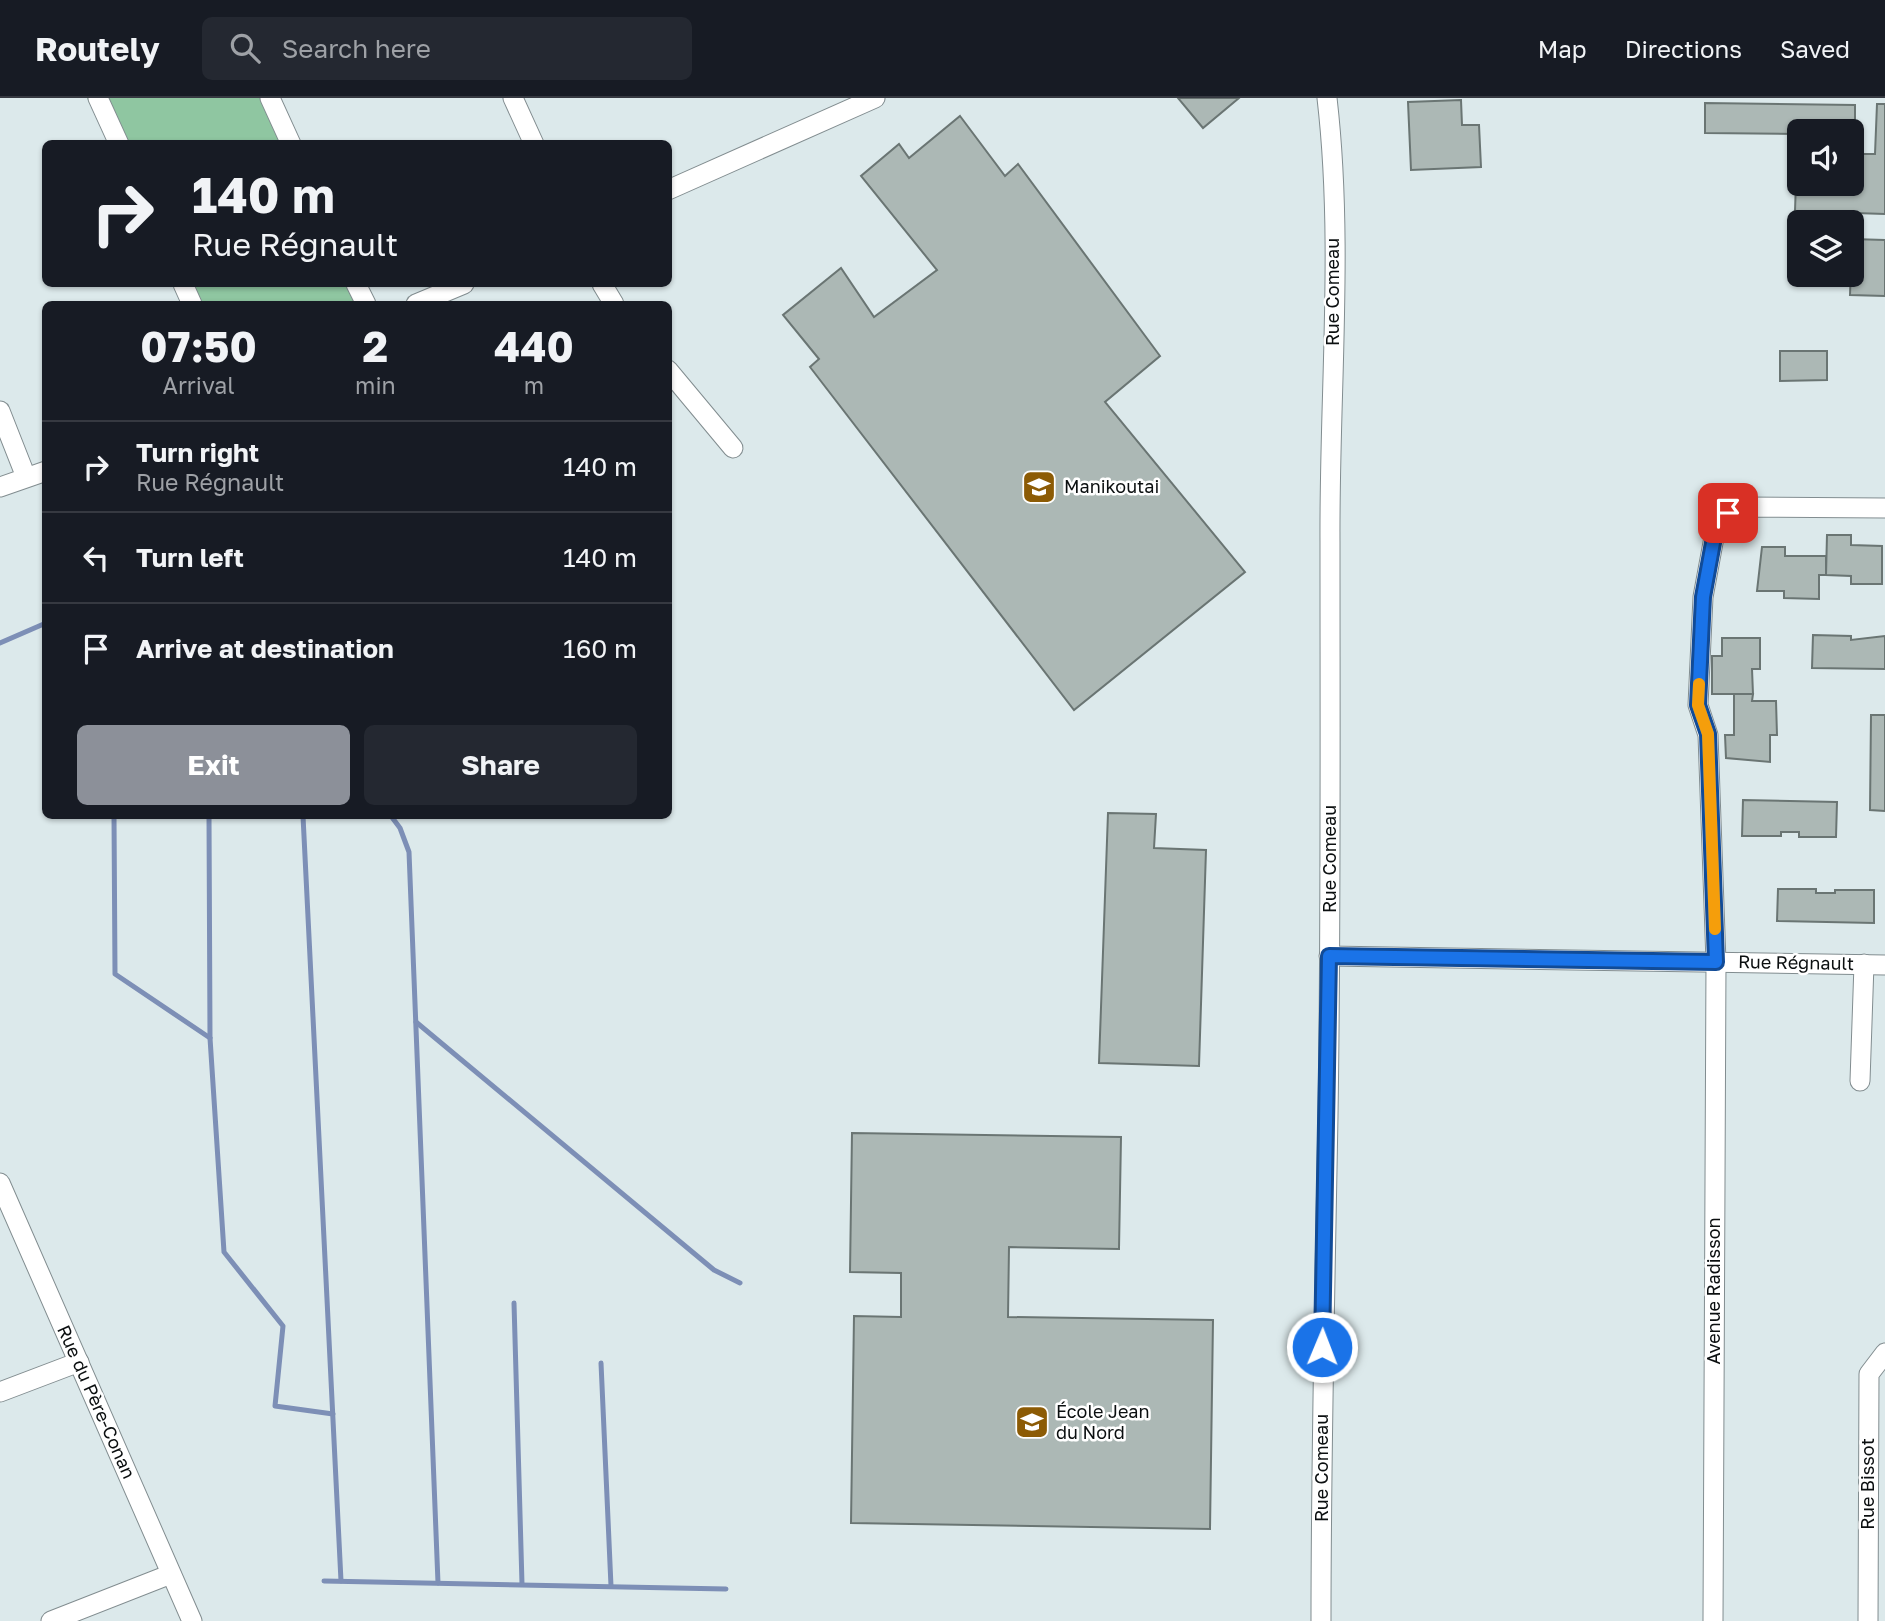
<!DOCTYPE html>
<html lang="en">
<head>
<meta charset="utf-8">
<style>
	body { margin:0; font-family:"Golos Text",sans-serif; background:#242831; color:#f1f3f6; height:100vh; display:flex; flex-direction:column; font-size:26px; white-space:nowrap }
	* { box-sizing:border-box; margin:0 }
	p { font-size:23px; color:#9ea1a6 }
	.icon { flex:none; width:38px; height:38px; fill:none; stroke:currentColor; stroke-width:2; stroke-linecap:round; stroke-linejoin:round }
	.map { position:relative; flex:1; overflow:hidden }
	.drawer { position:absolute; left:42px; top:203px; width:630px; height:518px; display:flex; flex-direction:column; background:#171b24; border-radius:10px; box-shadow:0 2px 5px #0004 }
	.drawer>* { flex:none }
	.hud { position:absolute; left:42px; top:42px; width:630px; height:147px; border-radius:10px; box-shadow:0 2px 5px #0004; background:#171b24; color:#f1f3f6; overflow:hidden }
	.buttons { position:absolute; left:1787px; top:21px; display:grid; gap:14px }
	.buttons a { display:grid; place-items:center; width:77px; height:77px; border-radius:10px; background:#171b24; box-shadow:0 2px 5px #0004; font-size:35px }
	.pin { position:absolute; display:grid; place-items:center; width:60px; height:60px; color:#fff; margin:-30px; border-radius:14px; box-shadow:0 4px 10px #0006 }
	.me { position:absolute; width:77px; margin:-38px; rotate:1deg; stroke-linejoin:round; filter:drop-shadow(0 0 5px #0008) }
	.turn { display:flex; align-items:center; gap:24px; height:147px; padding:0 35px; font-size:32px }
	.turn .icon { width:91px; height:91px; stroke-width:2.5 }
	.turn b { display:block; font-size:49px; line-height:60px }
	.eta { display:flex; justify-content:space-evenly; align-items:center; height:119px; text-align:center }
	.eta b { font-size:42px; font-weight:700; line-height:49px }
	.action { display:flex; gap:14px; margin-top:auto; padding:14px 35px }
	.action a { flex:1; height:80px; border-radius:10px; background:#8c9099; color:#fff; font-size:28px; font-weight:700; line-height:80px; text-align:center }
	.action a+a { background:#242831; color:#f1f3f6 }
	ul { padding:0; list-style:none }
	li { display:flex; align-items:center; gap:21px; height:91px; padding:0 35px; border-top:2px solid #363941 }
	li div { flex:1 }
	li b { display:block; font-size:26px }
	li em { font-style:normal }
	header { display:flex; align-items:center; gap:42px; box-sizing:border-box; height:98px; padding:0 35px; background:#171b24; border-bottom:2px solid #363941 }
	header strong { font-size:33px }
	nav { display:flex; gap:38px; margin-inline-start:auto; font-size:24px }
	.search { width:490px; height:63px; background:#242831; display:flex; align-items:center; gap:18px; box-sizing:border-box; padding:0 24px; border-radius:10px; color:#9ea1a6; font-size:26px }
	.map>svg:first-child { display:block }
</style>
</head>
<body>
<header>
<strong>Routely</strong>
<div class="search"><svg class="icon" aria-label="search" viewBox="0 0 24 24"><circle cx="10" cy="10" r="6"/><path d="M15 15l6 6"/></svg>Search here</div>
<nav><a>Map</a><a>Directions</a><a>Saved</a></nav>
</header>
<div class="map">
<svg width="1885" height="1523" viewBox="0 0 1885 1523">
	<rect width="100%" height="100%" fill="#dce9eb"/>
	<!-- green -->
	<g fill="#8fc6a1">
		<path d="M87 0H261L283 45H109Z"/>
		<path d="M175 186H350L360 206H185Z"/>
	</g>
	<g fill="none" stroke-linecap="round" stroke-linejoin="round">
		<!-- stream -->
		<g stroke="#7d8fb6" stroke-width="5">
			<path d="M0 545 46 525"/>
			<path d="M114 718 115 876 210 940"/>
			<path d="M209 718 210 940 224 1154 283 1228 275 1308 333 1316"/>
			<path d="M303 718 341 1483"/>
			<path d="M391 718 400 730 409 754 438 1485"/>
			<path d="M416 924 714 1172 740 1185"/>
			<path d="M514 1205 522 1486"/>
			<path d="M601 1265 611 1488"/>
			<path d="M324 1483 726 1491"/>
		</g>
	</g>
	<!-- building -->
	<g fill="#acb8b5" stroke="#6a7573" stroke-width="2">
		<path d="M1178 0H1239L1203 30Z"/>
		<path d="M1461 2 1462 27H1479L1481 69 1411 72 1408 4Z"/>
		<path d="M1705 5 1855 7V37H1852V33H1799V36L1705 35Z"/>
		<path d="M1877 6H1885V116L1795 113 1797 54H1799V86H1852V56H1875Z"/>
		<path d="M960 18 1005 78 1018 66 1160 258 1105 304 1245 474 1074 612 810 269 819 261 783 217 841 170 874 219 937 172 861 78 899 46 909 60Z"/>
		<path d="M1852 141 1885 142V198L1850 197Z"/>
		<path d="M1780 253H1827V282L1780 283Z"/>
		<path d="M1827 437H1851V447L1882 448V486H1851V478L1826 477Z"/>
		<path d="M1762 449H1785V458H1826V477H1819V501L1784 500V493H1757Z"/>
		<path d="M1813 537 1851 538V542L1885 538V571L1812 570Z"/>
		<path d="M1722 540H1760V571H1752L1753 596H1712V558H1722Z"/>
		<path d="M1734 596H1753L1752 603H1776L1777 637H1770V664L1726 660 1725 637H1734Z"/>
		<path d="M1871 617H1885V713L1870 712Z"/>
		<path d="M1743 702 1837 704 1836 739H1799V734H1781V738H1742Z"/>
		<path d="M1108 715 1156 716 1154 750 1206 752 1199 968 1099 965Z"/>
		<path d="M1778 791H1816V795H1835V792H1874V825L1777 823Z"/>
		<path d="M852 1035 1121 1039 1119 1151 1009 1149 1008 1219 1213 1222 1210 1431 851 1425 854 1218 901 1219V1175L850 1174Z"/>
	</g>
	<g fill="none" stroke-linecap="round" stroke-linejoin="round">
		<!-- minor casing -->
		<g stroke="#828d90" stroke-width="21">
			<g id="minor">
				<path d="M98 0 119 46"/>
				<path d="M270 0 291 46"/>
				<path d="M513 0 534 46"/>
				<path d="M668 92 875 0"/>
				<path d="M183 186 192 206"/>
				<path d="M356 186 366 206"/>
				<path d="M602 186 614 206"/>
				<path d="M416 206 464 186"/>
				<path d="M668 272 733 350"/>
				<path d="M0 313 26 379"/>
				<path d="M0 389 46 373"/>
				<path d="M1329 858 1885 867"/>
				<path d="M1860 983 1864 866"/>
				<path d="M0 1085 192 1523"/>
				<path d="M0 1294 79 1264"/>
				<path d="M51 1523 171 1476"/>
				<path d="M1321 1523C1321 1354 1325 1186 1328 1018 1331 826 1330 635 1330 444 1329 296 1344 146 1327 0"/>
				<path d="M1713 1523 1716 864 1708 637 1698 607 1703 499 1715 434 1728 415 1742 409 1885 410"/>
				<path d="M1868 1523 1869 1276 1885 1255"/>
			</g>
		</g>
		<!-- minor -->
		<use href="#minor" stroke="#fff" stroke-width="19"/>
	</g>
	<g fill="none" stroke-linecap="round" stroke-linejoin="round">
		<!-- route casing -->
		<g stroke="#114b97" stroke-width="18">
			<path id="route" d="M1322 1249 1329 858 1716 864 1708 636 1698 607 1703 499 1715 434 1728 415"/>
		</g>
		<!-- route -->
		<use href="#route" stroke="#1a73e8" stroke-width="12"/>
		<!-- slow -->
		<path stroke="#f59e0b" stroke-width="12" d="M1699 586 1698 607 1708 636 1715 831"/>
	</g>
	<!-- icons -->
	<defs>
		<g id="school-square" transform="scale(1.75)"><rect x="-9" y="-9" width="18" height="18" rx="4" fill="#8c5b05" stroke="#fff"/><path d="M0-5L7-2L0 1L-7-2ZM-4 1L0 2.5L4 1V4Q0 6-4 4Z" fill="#fff"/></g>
	</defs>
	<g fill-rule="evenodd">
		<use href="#school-square" x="1039" y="389"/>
		<use href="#school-square" x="1032" y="1324"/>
	</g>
	<g text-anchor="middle" stroke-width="5" stroke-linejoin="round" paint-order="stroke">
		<!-- street labels -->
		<g font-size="18" fill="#0b0f10" stroke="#fff">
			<text transform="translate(1333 194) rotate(-90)" y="6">Rue Comeau</text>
			<text transform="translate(1330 761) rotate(-90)" y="6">Rue Comeau</text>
			<text transform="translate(1796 865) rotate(1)" y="6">Rue Régnault</text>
			<text transform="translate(1714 1193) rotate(-90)" y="6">Avenue Radisson</text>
			<text transform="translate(96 1304) rotate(66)" y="6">Rue du Père-Conan</text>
			<text transform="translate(1322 1370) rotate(-90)" y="6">Rue Comeau</text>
			<text transform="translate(1868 1386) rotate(-90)" y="6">Rue Bissot</text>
		</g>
		<!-- poi labels -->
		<g font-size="18" fill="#0b0f10" stroke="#fff" text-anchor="start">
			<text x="1064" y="395">Manikoutai</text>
			<text x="1056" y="1320">École Jean<tspan x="1056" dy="21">du Nord</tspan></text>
		</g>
	</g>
</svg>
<div class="buttons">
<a><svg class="icon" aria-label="sound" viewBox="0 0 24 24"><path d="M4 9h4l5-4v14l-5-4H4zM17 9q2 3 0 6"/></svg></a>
<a><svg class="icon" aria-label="layers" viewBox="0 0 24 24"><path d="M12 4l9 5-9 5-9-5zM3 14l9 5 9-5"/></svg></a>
</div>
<div class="pin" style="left:1728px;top:415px;background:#d93025"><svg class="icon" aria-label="arrive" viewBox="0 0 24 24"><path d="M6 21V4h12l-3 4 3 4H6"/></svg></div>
<svg class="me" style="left:1322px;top:1249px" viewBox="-20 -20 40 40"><circle r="17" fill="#1a73e8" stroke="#fff" stroke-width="3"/><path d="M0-11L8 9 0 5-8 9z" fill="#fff"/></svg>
<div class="hud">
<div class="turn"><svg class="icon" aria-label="right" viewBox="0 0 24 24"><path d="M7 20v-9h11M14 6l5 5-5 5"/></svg><div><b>140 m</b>Rue Régnault</div></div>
</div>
<section class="drawer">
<div class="eta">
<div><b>07:50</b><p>Arrival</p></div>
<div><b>2</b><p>min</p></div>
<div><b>440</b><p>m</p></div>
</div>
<ul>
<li><svg class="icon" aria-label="right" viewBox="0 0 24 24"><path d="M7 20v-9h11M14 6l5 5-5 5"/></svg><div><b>Turn right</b><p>Rue Régnault</p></div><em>140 m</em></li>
<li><svg class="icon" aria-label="left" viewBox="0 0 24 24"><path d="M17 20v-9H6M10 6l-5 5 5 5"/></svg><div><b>Turn left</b></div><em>140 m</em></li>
<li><svg class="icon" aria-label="arrive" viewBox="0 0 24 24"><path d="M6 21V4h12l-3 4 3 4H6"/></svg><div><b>Arrive at destination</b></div><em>160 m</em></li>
</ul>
<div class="action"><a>Exit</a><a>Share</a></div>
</section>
</div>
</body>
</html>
